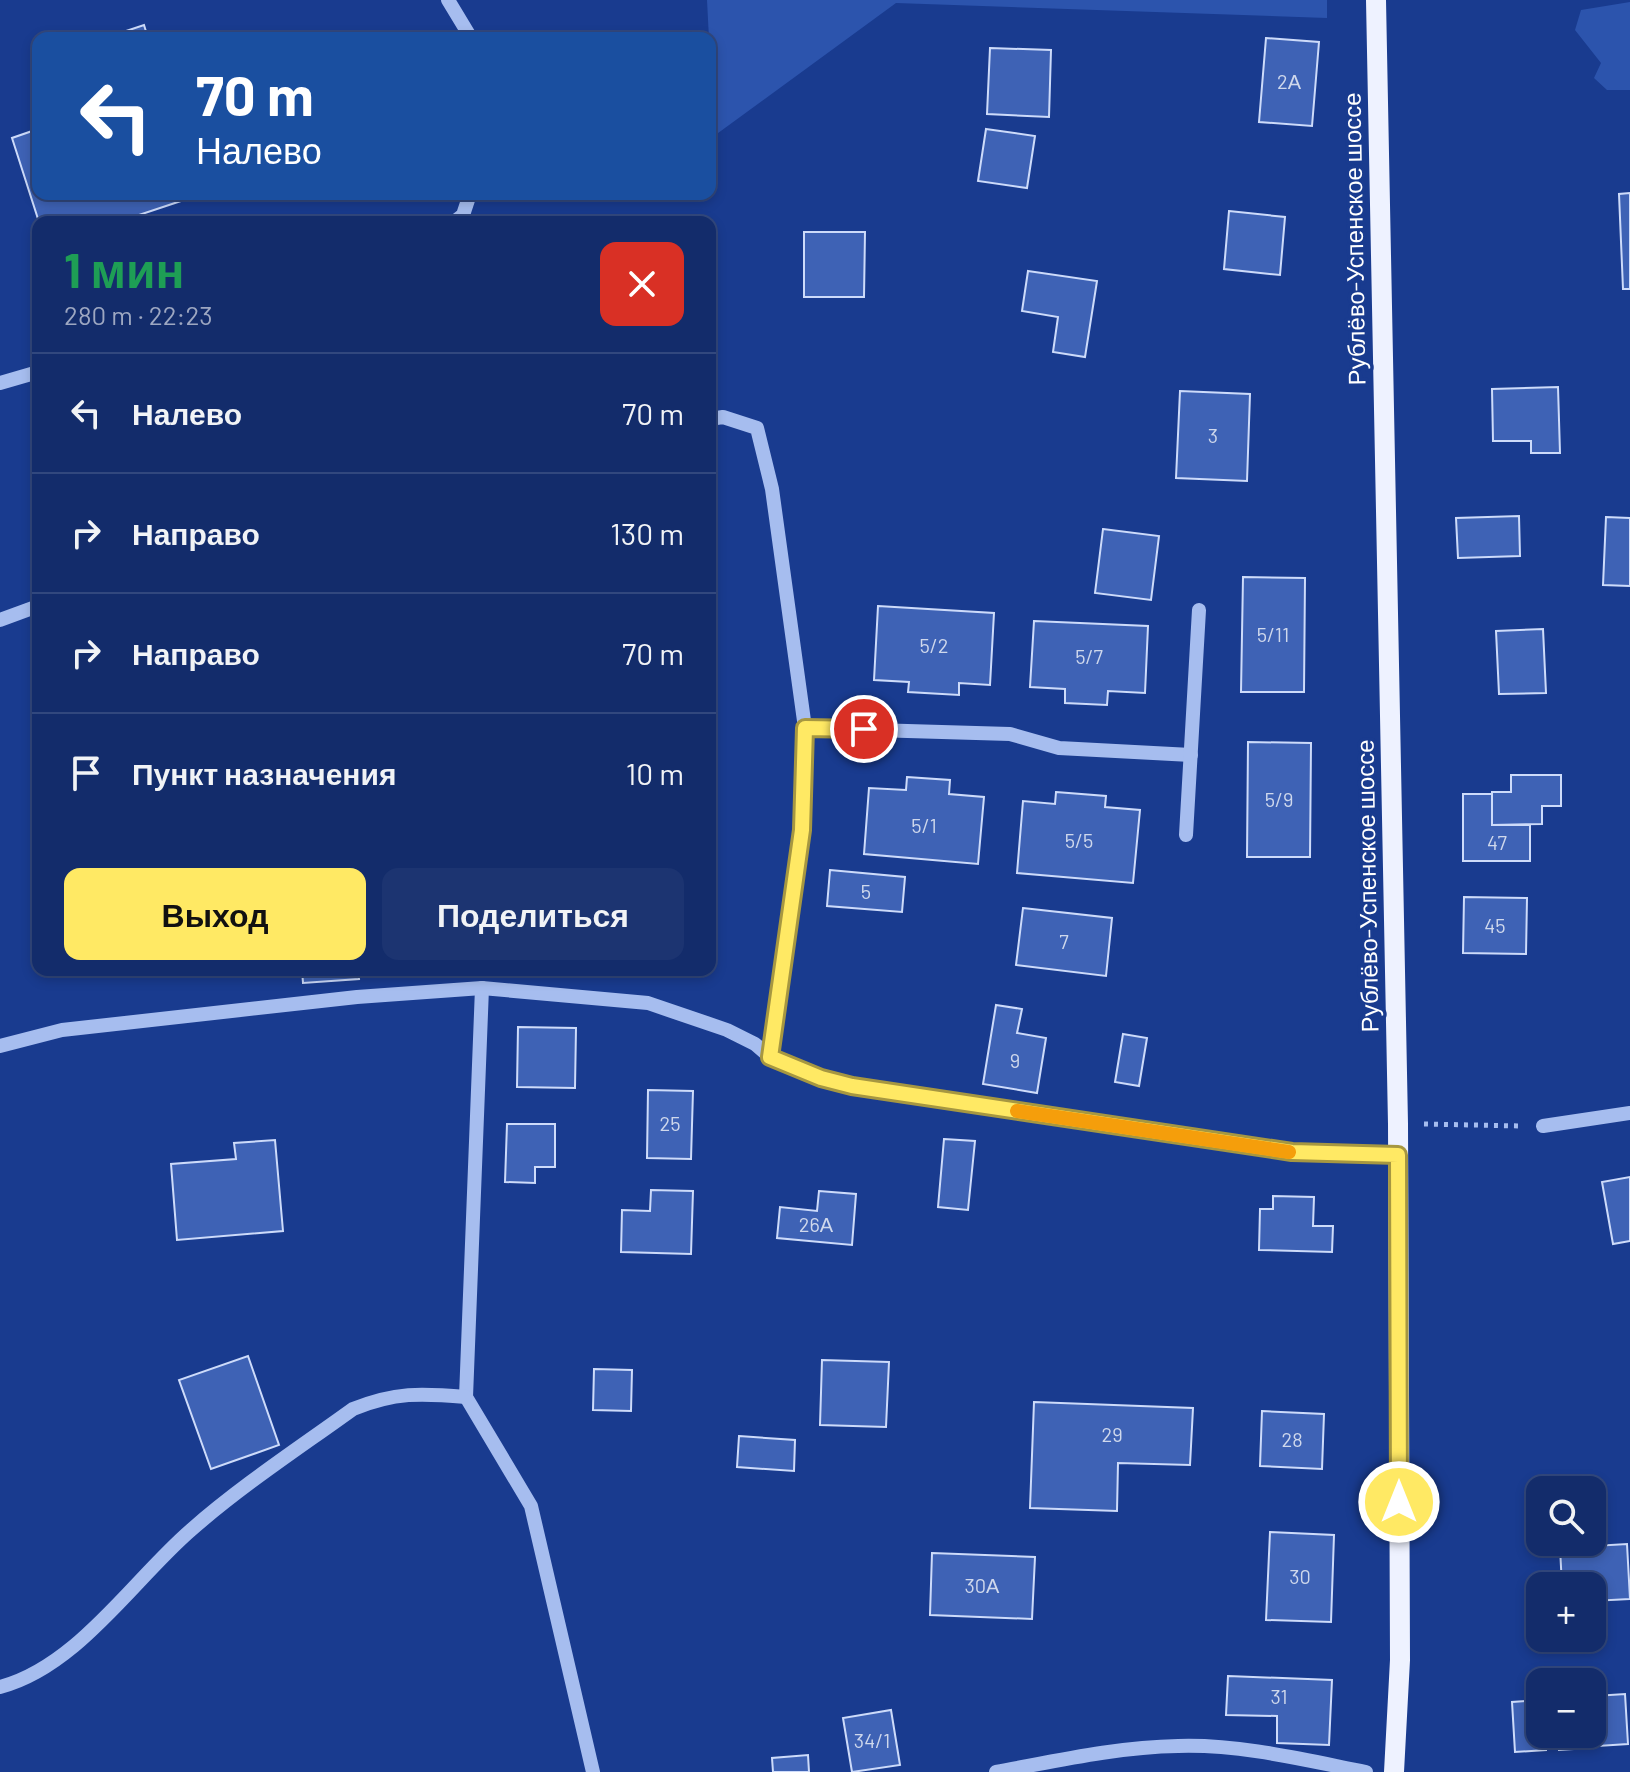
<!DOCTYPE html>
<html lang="ru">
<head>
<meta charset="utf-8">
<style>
	body { margin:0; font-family:Barlow,sans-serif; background:#1c3471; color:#f1f3f6; height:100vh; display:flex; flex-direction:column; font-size:30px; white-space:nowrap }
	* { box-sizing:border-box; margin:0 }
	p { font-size:26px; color:#9da7c1 }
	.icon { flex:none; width:44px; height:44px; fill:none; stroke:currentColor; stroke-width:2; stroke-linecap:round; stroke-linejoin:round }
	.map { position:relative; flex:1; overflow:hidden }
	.panel { position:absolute; left:32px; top:216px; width:684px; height:760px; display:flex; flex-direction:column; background:#132c6b; border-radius:16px; box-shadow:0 4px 12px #0003,0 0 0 2px #32487e }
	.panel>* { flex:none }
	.top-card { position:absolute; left:32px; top:32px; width:684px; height:168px; border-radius:16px; box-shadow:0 4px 12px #0003,0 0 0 2px #32487e; background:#1a4fa0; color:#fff; overflow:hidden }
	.tools { position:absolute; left:1526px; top:1476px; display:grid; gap:16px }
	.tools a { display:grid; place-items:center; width:80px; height:80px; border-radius:16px; background:#132c6b; box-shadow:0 4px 12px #0003,0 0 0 2px #32487e; font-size:40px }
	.pin { position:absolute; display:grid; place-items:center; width:68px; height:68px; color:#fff; margin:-34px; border:4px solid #fff; border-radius:50%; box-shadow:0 2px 8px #0007 }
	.me { position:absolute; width:88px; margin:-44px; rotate:0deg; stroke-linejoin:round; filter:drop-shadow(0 0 6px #0008) }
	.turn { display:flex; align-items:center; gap:28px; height:168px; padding:0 32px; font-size:36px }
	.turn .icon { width:104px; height:104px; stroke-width:2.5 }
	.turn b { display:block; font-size:56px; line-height:68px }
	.round { display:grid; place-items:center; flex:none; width:84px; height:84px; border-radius:16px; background:#1c3471 }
	.head { display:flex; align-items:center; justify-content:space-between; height:136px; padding:0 32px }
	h1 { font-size:48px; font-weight:700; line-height:60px; color:#1e9e55 }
	.cta { display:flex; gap:16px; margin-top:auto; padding:16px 32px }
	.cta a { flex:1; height:92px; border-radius:16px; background:#ffe964; color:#111; font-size:32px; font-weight:700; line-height:92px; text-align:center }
	.cta a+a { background:#1c3471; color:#f1f3f6 }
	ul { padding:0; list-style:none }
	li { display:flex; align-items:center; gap:24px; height:120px; padding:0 32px; border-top:2px solid #32487e }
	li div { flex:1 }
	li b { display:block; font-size:30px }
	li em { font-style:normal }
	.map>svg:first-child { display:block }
</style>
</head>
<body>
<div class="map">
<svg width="1630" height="1772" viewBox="0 0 1630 1772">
	<rect width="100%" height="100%" fill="#193b8f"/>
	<!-- green -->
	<g fill="#2c54ad">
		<path d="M707 0H1327V18L896 3 714 136Z"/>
		<path d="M1630 2V90H1607L1594 78 1601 63 1575 30 1581 10Z"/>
	</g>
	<!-- building -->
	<g fill="#3e62b5" stroke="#cddbfa" stroke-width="2">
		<path d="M144 25 148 38H105Z"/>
		<path d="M1266 38 1319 42 1312 126 1259 122Z"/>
		<path d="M990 48 1051 50 1049 117 987 114Z"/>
		<path d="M38 129V194L199 195 118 222H39L12 138Z"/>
		<path d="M986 129 1035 136 1027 188 978 181Z"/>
		<path d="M1630 193V289H1623L1619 194Z"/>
		<path d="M1229 211 1285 217 1280 275 1224 269Z"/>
		<path d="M804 232H865L864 297H804Z"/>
		<path d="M1028 271 1097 281 1085 357 1053 352 1058 317 1022 311Z"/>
		<path d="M1558 387 1560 453H1531V441H1493L1492 389Z"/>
		<path d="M1180 391 1250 394 1247 481 1176 478Z"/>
		<path d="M1519 516 1520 556 1458 558 1456 518Z"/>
		<path d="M1606 517 1630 518V586L1603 585Z"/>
		<path d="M1103 529 1159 536 1151 600 1095 593Z"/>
		<path d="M1243 577 1305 578 1304 692H1241Z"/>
		<path d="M878 606 994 613 990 685 959 683V695L908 692 909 682 874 680Z"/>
		<path d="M1034 621 1148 626 1145 693 1108 691 1107 705 1065 703V689L1030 687Z"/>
		<path d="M1543 629 1546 693 1499 694 1496 631Z"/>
		<path d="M1248 742 1311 743 1310 857H1247Z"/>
		<path d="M1511 775H1561V806H1542V824L1492 825V792H1511Z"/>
		<path d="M907 777 950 780 949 794 984 797 978 864 864 854 869 788 906 790Z"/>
		<path d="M1056 792 1106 796 1105 807 1140 810 1133 883 1017 873 1023 801 1055 804Z"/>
		<path d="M1463 794H1492V825H1530V861H1463Z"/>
		<path d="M830 870 905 877 902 912 827 906Z"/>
		<path d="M1464 897 1527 898 1526 954 1463 953Z"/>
		<path d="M1023 908 1112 918 1106 976 1016 965Z"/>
		<path d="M302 970H358L359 979 303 983Z"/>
		<path d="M996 1005 1022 1009 1017 1033 1046 1038 1037 1093 983 1084Z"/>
		<path d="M518 1027 576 1028 575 1088 517 1087Z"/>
		<path d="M1123 1034 1147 1038 1139 1086 1115 1082Z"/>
		<path d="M648 1090 693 1091 691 1159 647 1158Z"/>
		<path d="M507 1124H555V1167H535V1183L505 1182Z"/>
		<path d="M944 1139 975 1141 968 1210 938 1207Z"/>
		<path d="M275 1140 283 1231 177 1240 171 1164 236 1159 234 1143Z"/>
		<path d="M1630 1177V1241L1613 1244 1602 1182Z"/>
		<path d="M651 1190 693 1191 691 1254 621 1252 622 1210 650 1211Z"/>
		<path d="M819 1191 856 1194 852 1245 777 1238 780 1207 817 1211Z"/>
		<path d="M1273 1196 1314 1197 1313 1226H1333L1332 1252 1259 1250 1260 1209H1273Z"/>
		<path d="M248 1356 279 1445 211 1469 179 1380Z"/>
		<path d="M822 1360 889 1362 886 1427 820 1425Z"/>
		<path d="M594 1369 632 1370 631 1411 593 1410Z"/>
		<path d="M1034 1402 1193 1408 1190 1465 1118 1463 1117 1511 1030 1508Z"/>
		<path d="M1262 1411 1324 1414 1322 1469 1260 1466Z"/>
		<path d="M739 1436 795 1440 794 1471 737 1467Z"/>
		<path d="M1270 1532 1334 1535 1331 1622 1266 1620Z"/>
		<path d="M1627 1544 1630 1599 1592 1601V1586H1562L1560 1548Z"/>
		<path d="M932 1553 1035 1557 1032 1619 930 1615Z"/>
		<path d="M1228 1676 1332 1680 1329 1745 1277 1743V1716L1226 1715Z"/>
		<path d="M1625 1694 1628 1744 1598 1746 1595 1696Z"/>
		<path d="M1540 1700V1734H1545L1546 1750 1515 1752 1512 1702Z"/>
		<path d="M891 1710 900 1765 852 1772 843 1718Z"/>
		<path d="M1558 1734H1588L1589 1748 1559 1750Z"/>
		<path d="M808 1755 809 1772H773L772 1758Z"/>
	</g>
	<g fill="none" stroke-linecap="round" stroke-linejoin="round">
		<!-- path -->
		<path stroke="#a6bdef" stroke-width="5" stroke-dasharray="4 6" stroke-linecap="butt" d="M1424 1124 1522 1126"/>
		<!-- minor -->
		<g stroke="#a6bdef" stroke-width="14">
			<path d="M448 0 471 38"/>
			<path d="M454 222 463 215 470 194"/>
			<path d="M0 383 38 372"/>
			<path d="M710 419 723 417 757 428 772 489 805 728 802 830 770 1057"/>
			<path d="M0 620 38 606"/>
			<path d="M805 728 1010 734 1059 748 1191 755"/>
			<path d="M1186 835 1199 610"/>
			<path d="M482 988 466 1397 531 1506 593 1772"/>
			<path d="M0 1046 62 1030 357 997 482 988 648 1003 727 1030 755 1044 770 1057 821 1078 852 1086 1292 1152 1398 1155"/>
			<path d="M1543 1126 1630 1113"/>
			<path d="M0 1687C77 1667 133 1580 191 1530 241 1486 299 1448 353 1409 395 1392 421 1393 466 1397"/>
			<path d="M996 1772C1056 1761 1117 1747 1178 1746 1241 1744 1305 1760 1366 1772"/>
		</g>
		<!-- major -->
		<path stroke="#eef2ff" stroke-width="20" d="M1376 0 1398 1124 1400 1660 1394 1772"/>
	</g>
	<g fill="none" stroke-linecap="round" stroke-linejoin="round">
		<!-- route casing -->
		<g stroke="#a69741" stroke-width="20">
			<path id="route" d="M864 729 805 728 802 830 770 1057 821 1078 852 1086 1292 1152 1398 1155 1399 1502"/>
		</g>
		<!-- route -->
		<use href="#route" stroke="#ffe964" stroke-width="14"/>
		<!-- slow -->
		<path stroke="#f59e0b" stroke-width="14" d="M1017 1111 1289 1152"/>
	</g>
	<g text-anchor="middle" stroke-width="7" stroke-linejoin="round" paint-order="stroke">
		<!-- number labels -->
		<g font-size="20" fill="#cfd8ec">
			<text x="1289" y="89">2А</text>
			<text x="1213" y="443">3</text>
			<text x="1273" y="642">5/11</text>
			<text x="934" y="653">5/2</text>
			<text x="1089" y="664">5/7</text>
			<text x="1279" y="807">5/9</text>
			<text x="924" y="833">5/1</text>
			<text x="1079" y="848">5/5</text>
			<text x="1497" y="850">47</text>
			<text x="866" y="899">5</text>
			<text x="1495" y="933">45</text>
			<text x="1064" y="949">7</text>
			<text x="1015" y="1068">9</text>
			<text x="670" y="1131">25</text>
			<text x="816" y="1232">26А</text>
			<text x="1112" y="1442">29</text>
			<text x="1292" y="1447">28</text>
			<text x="1300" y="1584">30</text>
			<text x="982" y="1593">30А</text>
			<text x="1279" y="1704">31</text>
			<text x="872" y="1748">34/1</text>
		</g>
		<!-- street labels -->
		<g font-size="24" fill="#fff" stroke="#193b8f">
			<text transform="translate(1355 239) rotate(-91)" y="8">Рублёво-Успенское шоссе</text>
			<text transform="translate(1368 886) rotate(-91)" y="8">Рублёво-Успенское шоссе</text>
		</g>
	</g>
</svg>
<div class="tools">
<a><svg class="icon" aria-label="search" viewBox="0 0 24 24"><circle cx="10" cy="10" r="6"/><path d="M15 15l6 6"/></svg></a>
<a>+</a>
<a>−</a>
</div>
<div class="pin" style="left:864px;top:729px;background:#d93025"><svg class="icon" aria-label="arrive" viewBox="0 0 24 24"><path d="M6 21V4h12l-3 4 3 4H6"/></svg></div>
<svg class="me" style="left:1399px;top:1502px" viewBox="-20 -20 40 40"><circle r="17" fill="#ffe964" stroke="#fff" stroke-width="3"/><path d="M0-11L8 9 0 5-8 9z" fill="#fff"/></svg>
<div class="top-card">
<div class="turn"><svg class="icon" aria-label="left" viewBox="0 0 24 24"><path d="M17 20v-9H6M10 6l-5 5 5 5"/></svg><div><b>70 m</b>Налево</div></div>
</div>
<section class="panel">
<div class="head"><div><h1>1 мин</h1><p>280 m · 22:23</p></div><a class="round" style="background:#d93025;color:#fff"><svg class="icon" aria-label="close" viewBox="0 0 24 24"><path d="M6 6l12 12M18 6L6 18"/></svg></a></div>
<ul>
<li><svg class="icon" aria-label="left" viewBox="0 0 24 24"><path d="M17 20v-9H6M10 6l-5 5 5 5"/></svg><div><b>Налево</b></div><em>70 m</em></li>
<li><svg class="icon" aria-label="right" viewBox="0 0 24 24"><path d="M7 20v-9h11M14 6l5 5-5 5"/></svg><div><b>Направо</b></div><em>130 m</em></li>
<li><svg class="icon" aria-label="right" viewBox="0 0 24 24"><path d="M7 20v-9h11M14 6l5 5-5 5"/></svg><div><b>Направо</b></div><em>70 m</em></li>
<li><svg class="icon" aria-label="arrive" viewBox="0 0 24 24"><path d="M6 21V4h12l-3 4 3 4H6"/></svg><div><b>Пункт назначения</b></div><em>10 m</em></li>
</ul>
<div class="cta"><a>Выход</a><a>Поделиться</a></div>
</section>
</div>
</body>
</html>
